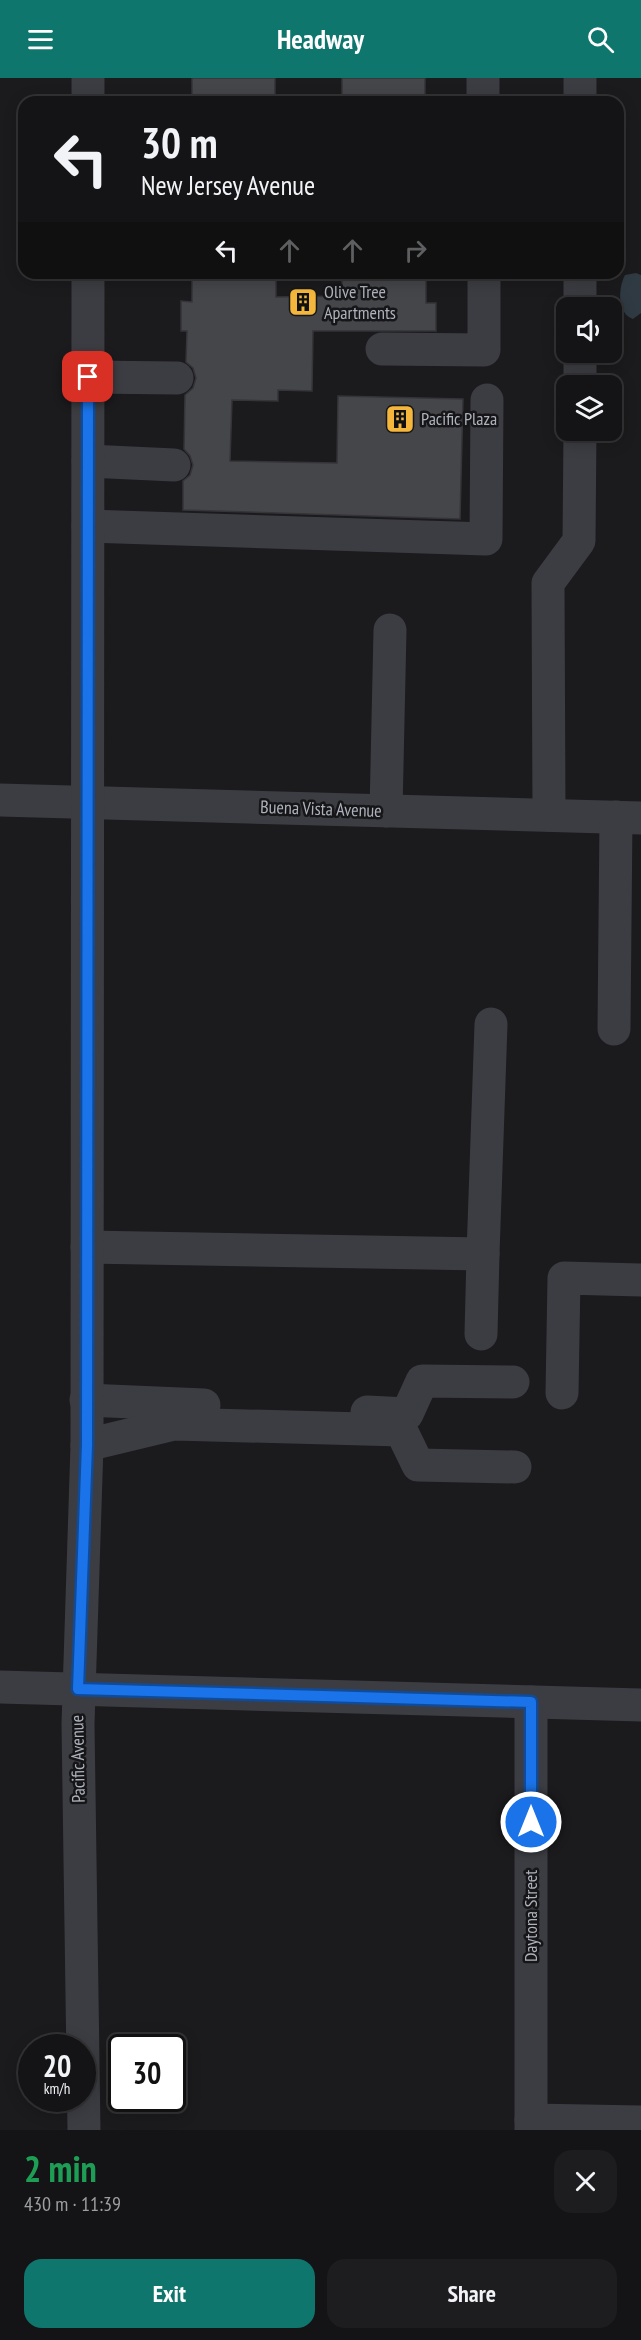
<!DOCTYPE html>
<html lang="en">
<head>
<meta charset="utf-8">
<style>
	body { margin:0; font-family:"PT Sans Narrow",sans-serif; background:#1d1d1f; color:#f1f3f6; height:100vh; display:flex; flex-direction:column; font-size:22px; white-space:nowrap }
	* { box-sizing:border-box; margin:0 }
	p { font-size:20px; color:#9d9ea1 }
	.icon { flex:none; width:33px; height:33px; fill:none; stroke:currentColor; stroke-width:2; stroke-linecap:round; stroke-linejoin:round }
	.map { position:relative; height:2052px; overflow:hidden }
	.sheet { display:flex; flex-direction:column; background:#141416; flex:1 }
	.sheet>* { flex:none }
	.guide { position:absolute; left:18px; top:18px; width:606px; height:183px; border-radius:18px; box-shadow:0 3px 15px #0003,0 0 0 2px #333335; background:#141416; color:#f1f3f6; overflow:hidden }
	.controls { position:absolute; left:556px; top:219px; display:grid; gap:12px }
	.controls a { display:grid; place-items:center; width:66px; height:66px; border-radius:12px; background:#141416; box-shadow:0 3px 15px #0003,0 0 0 2px #333335; font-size:30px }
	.speed { position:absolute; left:18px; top:1956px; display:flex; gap:12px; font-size:30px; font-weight:700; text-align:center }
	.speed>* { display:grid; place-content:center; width:78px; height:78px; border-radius:50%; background:#141416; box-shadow:0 3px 15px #0003,0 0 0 2px #333335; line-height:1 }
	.speed small { font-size:15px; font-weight:400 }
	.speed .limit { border:3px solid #111; border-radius:9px; background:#fff; color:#111 }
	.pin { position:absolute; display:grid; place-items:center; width:51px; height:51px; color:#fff; margin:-26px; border-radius:12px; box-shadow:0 3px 9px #0006 }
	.me { position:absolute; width:66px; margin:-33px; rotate:0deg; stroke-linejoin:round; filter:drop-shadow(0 0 4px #0008) }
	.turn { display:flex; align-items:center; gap:21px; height:126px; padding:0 24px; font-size:27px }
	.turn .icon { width:78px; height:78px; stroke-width:2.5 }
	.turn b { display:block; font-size:42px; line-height:51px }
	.lanes { display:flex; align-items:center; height:57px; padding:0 24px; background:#0003; justify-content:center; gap:30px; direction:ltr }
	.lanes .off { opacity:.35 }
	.round { display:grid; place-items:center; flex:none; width:63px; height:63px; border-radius:18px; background:#1d1d1f }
	.headline { display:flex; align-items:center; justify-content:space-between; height:102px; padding:0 24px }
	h1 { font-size:36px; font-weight:800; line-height:45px; color:#1e9e55 }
	.button { display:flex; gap:12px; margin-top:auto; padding:12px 24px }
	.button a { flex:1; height:69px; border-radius:18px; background:#0f766e; color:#fff; font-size:24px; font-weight:800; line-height:69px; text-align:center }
	.button a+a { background:#1d1d1f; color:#f1f3f6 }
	header { display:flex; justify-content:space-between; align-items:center; height:78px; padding:0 24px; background:#0f766e; color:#fff; font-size:27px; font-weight:800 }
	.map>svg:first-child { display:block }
</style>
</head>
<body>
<header><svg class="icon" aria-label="menu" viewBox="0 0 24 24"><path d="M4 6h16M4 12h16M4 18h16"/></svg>Headway<svg class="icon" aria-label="search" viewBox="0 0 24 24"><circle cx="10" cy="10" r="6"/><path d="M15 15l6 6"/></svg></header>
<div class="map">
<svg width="641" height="2052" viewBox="0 0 641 2052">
	<rect width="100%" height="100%" fill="#1b1b1d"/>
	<!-- water -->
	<path fill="#303a42" d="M636 195 641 197V235L633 241C617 236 618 210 625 197Z"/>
	<!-- building -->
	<g fill="#45464a" stroke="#353539" stroke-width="1.5">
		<rect x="192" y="0" width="83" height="24"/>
		<rect x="342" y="0" width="83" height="24"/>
		<path d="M192 195H276V219L342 218V195H426V225H436V253H313L312 313 278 312V323L232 322 230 383 337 385 338 318 463 321 460 441 183 432V403L190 397 193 387 190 378 184 371 185 317 193 310 196 300 193 290 186 284 187 253H181V223L192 224Z"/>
	</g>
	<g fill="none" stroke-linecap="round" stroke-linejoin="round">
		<!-- minor -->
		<g stroke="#3c3d42" stroke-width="33">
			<path d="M483 0V24"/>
			<path d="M88 24V0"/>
			<path d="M580 24V0"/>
			<path d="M580 230V195"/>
			<path d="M382 271 484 272V195"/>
			<path d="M88 299 177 300"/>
			<path d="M580 308V274"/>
			<path d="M88 383 174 387"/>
			<path d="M88 448 486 461 487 322"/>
			<path d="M0 722 641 740"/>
			<path d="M386 733 390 552"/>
			<path d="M549 737 548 505 579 463 580 352"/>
			<path d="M614 951 616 739"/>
			<path d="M87 1169 483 1176 491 946"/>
			<path d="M481 1256 483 1176"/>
			<path d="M562 1315 564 1200 641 1202"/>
			<path d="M86 1322 204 1327"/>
			<path d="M367 1334 407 1336 422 1303 513 1304"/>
			<path d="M87 1367 174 1346 401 1352 418 1387 515 1389"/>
			<path d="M0 1609 641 1627"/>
			<path d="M531 2042 641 2044"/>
			<path d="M84 2052 78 1646 87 1367 88 195"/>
			<path d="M531 2052V1624"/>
		</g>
	</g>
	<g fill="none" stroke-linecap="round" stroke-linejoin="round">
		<!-- route casing -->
		<g stroke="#114b97" stroke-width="15">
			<path id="route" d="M88 299 87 1367 78 1611 531 1624V1744"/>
		</g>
		<!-- route -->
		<use href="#route" stroke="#1a73e8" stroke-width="10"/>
	</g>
	<!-- icons -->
	<defs>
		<g id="building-square" transform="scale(1.5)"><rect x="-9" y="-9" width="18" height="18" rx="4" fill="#f4b73c" stroke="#161618"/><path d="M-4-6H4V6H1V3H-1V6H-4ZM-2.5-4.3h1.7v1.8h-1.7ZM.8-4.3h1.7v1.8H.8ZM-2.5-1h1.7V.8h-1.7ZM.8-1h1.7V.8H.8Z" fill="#111"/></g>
	</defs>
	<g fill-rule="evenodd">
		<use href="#building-square" x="303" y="224"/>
		<use href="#building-square" x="400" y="341"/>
	</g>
	<g text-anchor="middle" stroke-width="5" stroke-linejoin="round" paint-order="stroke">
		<!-- poi labels -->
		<g font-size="18" fill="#adb2bc" stroke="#161618" text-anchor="start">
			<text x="324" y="220">Olive Tree<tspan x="324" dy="21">Apartments</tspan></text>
			<text x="421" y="347">Pacific Plaza</text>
		</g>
		<!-- street labels -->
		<g font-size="18" fill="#adb2bc" stroke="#161618">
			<text transform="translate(321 731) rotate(2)" y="6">Buena Vista Avenue</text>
			<text transform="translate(78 1681) rotate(-91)" y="6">Pacific Avenue</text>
			<text transform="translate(531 1838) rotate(-90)" y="6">Daytona Street</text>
		</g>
	</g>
</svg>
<div class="controls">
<a><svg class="icon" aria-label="sound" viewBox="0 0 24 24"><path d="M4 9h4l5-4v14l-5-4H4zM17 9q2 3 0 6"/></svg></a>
<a><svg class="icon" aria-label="layers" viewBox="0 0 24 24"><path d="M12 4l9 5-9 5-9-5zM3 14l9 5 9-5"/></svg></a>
</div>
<div class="speed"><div>20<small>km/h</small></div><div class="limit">30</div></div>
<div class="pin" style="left:88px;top:299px;background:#d93025"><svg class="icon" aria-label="arrive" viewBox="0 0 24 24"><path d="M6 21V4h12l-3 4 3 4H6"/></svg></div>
<svg class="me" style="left:531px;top:1744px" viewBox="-20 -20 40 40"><circle r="17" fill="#1a73e8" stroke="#fff" stroke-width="3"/><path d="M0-11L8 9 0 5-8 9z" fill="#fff"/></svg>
<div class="guide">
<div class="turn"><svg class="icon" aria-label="left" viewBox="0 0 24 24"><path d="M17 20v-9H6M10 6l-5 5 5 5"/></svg><div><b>30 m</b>New Jersey Avenue</div></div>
<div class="lanes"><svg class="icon" aria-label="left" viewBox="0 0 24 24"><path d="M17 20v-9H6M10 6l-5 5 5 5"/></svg><svg class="icon off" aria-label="ahead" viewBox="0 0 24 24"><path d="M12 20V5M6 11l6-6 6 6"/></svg><svg class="icon off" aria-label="ahead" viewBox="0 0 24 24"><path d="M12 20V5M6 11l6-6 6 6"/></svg><svg class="icon off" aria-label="right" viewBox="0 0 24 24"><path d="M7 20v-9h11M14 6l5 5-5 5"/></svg></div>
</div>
</div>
<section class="sheet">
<div class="headline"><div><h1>2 min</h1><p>430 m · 11:39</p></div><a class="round"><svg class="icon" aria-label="close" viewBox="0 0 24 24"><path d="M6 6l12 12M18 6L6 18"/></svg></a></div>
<div class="button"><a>Exit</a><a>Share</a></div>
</section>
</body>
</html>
